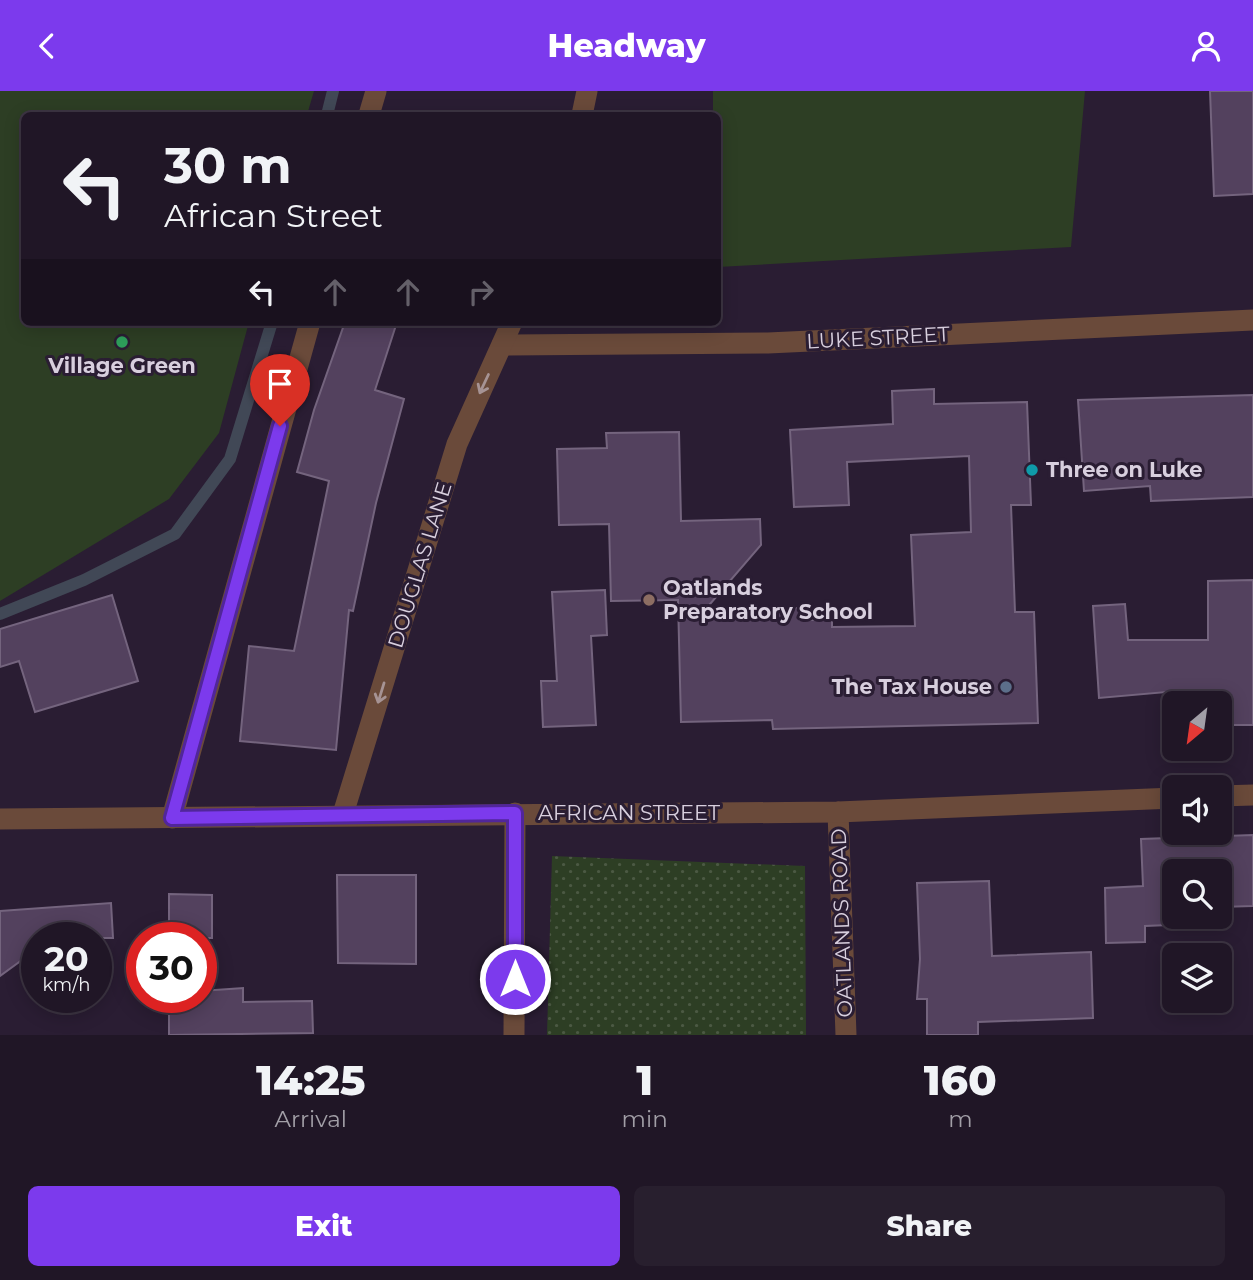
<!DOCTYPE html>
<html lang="en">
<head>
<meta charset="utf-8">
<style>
	body { margin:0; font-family:Montserrat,sans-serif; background:#281f2e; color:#f1f3f6; height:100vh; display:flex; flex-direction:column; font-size:26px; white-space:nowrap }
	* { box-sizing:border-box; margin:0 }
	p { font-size:23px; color:#a29fa7 }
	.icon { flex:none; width:38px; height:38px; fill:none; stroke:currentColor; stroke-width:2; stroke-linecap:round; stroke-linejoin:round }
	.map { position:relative; height:944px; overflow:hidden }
	.panel { display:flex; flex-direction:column; background:#201626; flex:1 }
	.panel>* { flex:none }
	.top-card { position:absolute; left:21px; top:21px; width:700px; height:214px; border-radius:10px; box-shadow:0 4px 18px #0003,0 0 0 2px #3d3543; background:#201626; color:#f1f3f6; overflow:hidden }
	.needle { width:46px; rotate:209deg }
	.controls { position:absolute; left:1162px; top:600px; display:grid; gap:14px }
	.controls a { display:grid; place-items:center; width:70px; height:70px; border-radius:10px; background:#201626; box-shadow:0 4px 18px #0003,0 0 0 2px #3d3543; font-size:35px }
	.speed { position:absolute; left:21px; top:831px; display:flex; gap:14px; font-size:35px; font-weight:700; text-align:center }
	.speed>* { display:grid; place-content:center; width:91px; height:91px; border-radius:50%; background:#201626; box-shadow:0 4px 18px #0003,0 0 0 2px #3d3543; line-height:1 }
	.speed small { font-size:18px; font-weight:400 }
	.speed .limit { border:10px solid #d22; background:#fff; color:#111 }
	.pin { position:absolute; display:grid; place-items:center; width:60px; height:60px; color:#fff; margin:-72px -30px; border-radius:50% 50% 50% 0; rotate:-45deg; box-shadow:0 0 7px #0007 }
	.pin .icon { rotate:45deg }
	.me { position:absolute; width:77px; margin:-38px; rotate:0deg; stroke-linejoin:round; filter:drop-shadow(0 0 5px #0008) }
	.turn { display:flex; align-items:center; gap:24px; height:147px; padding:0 28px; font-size:32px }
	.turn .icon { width:91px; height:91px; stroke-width:2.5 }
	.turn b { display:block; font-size:49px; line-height:60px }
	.lanes { display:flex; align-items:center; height:66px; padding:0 28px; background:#0003; justify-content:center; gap:35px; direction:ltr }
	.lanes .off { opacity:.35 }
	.eta { display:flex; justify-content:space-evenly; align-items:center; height:119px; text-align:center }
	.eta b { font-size:42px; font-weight:800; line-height:49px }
	.primary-button { display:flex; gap:14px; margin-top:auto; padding:14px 28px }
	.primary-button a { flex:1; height:80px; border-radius:10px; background:#7c3aed; color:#fff; font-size:28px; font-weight:800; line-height:80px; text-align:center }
	.primary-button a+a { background:#281f2e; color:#f1f3f6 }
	header { display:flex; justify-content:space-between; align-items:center; height:91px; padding:0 28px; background:#7c3aed; color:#fff; font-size:32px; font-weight:800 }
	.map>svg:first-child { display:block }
</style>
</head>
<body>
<header><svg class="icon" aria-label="back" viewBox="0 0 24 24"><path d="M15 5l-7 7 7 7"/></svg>Headway<svg class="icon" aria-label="person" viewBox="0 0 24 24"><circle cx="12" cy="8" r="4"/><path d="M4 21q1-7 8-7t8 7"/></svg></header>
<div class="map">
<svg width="1253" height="944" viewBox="0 0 1253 944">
	<defs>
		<pattern id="grass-dots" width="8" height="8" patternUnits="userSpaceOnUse" patternTransform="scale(1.75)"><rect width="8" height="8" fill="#2d3e24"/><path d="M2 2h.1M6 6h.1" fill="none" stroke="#4b5943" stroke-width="1.8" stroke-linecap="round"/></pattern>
	</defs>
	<rect width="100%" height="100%" fill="#2a1d33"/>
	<!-- grass -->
	<path fill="url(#grass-dots)" d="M552 765 805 775 806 944H547Z"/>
	<!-- garden -->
	<g fill="#2d3e24">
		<path d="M0 0H314L307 24H24V231H249L219 342 169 408 0 510Z"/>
		<path d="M713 0H1085L1071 156 718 176V24H713Z"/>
	</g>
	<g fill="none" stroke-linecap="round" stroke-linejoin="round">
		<!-- stream -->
		<g stroke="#414856" stroke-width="12">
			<path d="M327 24 333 0"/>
			<path d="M0 523 84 489 175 443 230 368 272 231"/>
		</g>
	</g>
	<!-- building -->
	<g fill="#53415e" stroke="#74647e" stroke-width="2">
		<path d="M1210 0H1253V103L1214 105Z"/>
		<path d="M345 231H397L375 299 404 308 376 412 353 520 349 519 336 659 240 650 249 555 294 560 329 390 297 381 314 319Z"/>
		<path d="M934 298V313L1027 311 1031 414H1011L1015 521H1034L1038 632 773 638 772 629 681 631 678 509 611 510 609 433 559 434 557 358 607 357 606 342 679 341 681 430 760 428 761 454 704 520 799 517 800 529H832V536L915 535 911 444 971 441 969 365 847 371 849 414 794 416 790 339 893 333 892 300Z"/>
		<path d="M1253 304V406L1151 410 1150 395 1084 400 1078 309Z"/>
		<path d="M1253 489V634H1220V612H1174V635H1166V601L1099 607 1093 515 1125 513 1128 549H1208V490Z"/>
		<path d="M605 499 607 544 591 545 596 634 543 636 541 590H557L552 501Z"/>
		<path d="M112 504 138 590 35 621 19 570 0 576V538Z"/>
		<path d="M1253 744V815L1220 816V780H1174V826H1217V832L1145 835V851L1106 852 1105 797 1143 795 1141 748Z"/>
		<path d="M337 784H416V873L338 872Z"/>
		<path d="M989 790 992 865 1091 861 1093 927 978 931V944H927V908H917L920 868 917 792Z"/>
		<path d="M169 803 212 804V847H169Z"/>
		<path d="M111 812 113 847H37V858L0 885V820Z"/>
		<path d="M243 897V911L312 910 313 942 169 944V906H201V900Z"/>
	</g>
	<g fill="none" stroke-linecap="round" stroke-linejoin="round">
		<!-- minor -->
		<g stroke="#6a4a3a" stroke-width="21">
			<path d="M369 24 376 0"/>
			<path d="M582 24 587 0"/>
			<path d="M502 254 768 252 1253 229"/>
			<path d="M1220 705 1253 704"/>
			<path d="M838 721 846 944"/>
			<path d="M343 723 457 353 512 231"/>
			<path d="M172 727 310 231"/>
			<path d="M0 728 838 721 1174 707"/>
			<path d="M514 944 515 722"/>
		</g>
	</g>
	<!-- one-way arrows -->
	<defs><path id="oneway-shaft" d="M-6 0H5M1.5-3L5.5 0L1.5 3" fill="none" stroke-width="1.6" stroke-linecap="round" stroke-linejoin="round" transform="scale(1.75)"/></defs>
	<g stroke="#a69394">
		<use href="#oneway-shaft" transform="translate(484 293) rotate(115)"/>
		<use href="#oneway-shaft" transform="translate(381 602) rotate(107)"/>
	</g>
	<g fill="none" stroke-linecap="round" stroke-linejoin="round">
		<!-- route casing -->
		<g stroke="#51269a" stroke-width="18">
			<path id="route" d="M280 335 172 727 515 722V888"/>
		</g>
		<!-- route -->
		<use href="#route" stroke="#7c3aed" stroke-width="12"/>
	</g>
	<!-- markers -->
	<circle fill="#2e9e5b" stroke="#2a1d33" stroke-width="2.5" cx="122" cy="251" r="7"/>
	<circle fill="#0f9aa8" stroke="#2a1d33" stroke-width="2.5" cx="1032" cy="379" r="7"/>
	<circle fill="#8d6e63" stroke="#2a1d33" stroke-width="2.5" cx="649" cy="509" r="7"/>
	<circle fill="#5c6f8a" stroke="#2a1d33" stroke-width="2.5" cx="1006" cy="596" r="7"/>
	<g text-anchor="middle" stroke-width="6" stroke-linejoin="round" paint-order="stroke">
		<!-- street labels -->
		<g font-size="21" fill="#d8cfde" stroke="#2a1d33">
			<text transform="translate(878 247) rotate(-3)" y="7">LUKE STREET</text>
			<text transform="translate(420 474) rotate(-73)" y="7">DOUGLAS LANE</text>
			<text x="629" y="729">AFRICAN STREET</text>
			<text transform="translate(842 832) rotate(-92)" y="7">OATLANDS ROAD</text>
		</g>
		<!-- poi labels -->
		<g font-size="21" font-weight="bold" fill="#d8cfde" stroke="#2a1d33" text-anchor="start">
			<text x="122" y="282" text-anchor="middle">Village Green</text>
			<text x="1046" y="386">Three on Luke</text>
			<text x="663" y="504">Oatlands<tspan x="663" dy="24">Preparatory School</tspan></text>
			<text x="992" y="603" text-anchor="end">The Tax House</text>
		</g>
	</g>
</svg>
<div class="controls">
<a><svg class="needle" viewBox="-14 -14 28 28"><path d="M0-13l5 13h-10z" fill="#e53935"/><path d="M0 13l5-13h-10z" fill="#a29fa7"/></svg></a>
<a><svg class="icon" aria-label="sound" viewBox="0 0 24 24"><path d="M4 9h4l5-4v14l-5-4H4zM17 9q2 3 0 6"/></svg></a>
<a><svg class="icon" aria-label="search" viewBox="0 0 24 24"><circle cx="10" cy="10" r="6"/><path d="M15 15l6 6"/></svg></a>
<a><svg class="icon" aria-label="layers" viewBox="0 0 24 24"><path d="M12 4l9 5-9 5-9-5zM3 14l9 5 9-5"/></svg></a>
</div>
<div class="speed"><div>20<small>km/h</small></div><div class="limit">30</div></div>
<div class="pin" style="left:280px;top:335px;background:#d93025"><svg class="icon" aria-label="arrive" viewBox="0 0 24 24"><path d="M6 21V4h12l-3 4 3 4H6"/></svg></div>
<svg class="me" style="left:515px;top:888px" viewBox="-20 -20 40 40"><circle r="17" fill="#7c3aed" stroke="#fff" stroke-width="3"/><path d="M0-11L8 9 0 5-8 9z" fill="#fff"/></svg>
<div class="top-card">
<div class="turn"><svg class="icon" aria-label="left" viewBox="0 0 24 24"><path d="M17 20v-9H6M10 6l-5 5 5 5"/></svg><div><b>30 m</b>African Street</div></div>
<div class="lanes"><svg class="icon" aria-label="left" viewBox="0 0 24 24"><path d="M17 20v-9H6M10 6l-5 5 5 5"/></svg><svg class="icon off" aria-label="ahead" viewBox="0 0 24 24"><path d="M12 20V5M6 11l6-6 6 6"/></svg><svg class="icon off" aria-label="ahead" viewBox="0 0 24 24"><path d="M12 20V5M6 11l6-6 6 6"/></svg><svg class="icon off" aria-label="right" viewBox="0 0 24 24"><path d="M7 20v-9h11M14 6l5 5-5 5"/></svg></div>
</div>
</div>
<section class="panel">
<div class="eta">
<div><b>14:25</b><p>Arrival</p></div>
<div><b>1</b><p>min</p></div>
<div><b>160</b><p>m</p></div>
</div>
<div class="primary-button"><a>Exit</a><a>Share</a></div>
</section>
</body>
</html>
